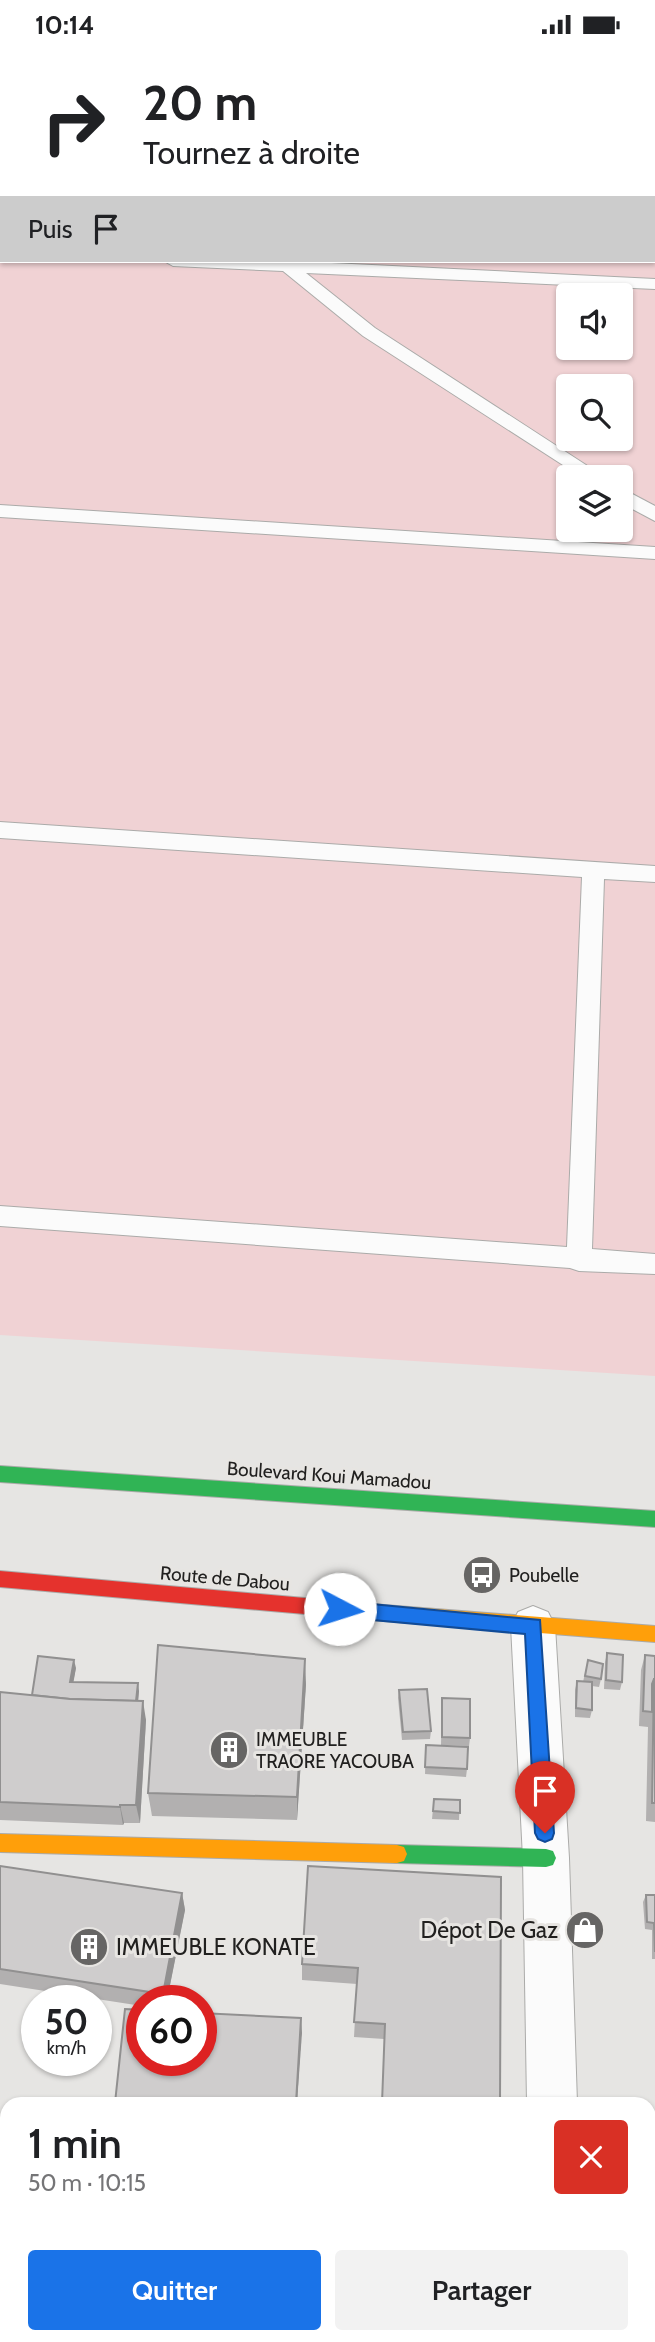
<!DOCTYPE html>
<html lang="fr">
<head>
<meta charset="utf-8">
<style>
	body { margin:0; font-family:Cabin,sans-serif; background:#f2f2f2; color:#202124; height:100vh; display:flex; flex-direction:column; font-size:26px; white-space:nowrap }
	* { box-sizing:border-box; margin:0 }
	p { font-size:23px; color:#757577 }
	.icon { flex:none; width:38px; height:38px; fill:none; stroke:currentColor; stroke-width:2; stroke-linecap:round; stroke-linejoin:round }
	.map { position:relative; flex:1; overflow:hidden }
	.panel { position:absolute; left:0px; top:2048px; width:656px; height:247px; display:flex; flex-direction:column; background:#fff; border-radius:21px 21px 0 0; box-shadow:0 2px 5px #0004 }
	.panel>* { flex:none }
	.top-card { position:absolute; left:0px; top:0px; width:656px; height:214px; box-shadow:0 2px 5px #0004; background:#fff; color:#202124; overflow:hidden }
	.tools { position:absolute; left:556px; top:234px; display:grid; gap:14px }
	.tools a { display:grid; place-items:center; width:77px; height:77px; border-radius:7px; background:#fff; box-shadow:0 2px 5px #0004; font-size:35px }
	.speed { position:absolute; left:21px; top:1936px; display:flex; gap:14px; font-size:35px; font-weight:700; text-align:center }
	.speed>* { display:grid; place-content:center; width:91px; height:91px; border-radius:50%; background:#fff; box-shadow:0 2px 5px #0004; line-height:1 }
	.speed small { font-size:18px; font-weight:400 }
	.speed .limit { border:10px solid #d22; background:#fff; color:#111 }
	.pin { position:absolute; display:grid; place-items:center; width:60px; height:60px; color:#fff; margin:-72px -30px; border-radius:50% 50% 50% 0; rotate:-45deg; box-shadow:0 0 7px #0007 }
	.pin .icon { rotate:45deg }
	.me { position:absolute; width:77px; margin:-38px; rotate:95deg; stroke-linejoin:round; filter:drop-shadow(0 0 5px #0008) }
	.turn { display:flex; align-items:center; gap:24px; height:147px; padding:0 28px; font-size:32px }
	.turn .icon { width:91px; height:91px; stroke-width:2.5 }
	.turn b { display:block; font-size:49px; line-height:60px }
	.then { display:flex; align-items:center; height:66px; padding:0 28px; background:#0003; gap:14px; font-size:26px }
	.round { display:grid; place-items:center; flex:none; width:74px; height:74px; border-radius:7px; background:#f2f2f2 }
	.summary { display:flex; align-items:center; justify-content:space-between; height:119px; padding:0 28px }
	h1 { font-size:42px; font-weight:600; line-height:52px }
	.primary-button { display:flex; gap:14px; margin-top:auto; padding:14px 28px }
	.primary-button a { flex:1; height:80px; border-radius:7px; background:#1a73e8; color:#fff; font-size:28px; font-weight:600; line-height:80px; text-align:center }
	.primary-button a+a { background:#f2f2f2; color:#202124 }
	.status { display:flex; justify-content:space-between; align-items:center; height:49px; padding:0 35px; background:#fff; direction:ltr }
	.status svg { height:19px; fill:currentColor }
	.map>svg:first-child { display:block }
</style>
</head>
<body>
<div class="status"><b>10:14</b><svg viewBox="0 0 49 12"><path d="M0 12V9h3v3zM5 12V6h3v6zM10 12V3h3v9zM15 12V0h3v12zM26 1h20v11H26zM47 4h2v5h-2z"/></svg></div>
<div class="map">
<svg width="655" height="2293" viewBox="0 0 655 2293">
	<rect width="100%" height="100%" fill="#e6e5e3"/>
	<!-- green -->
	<path fill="#f0d2d4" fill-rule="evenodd" d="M0 0H655V1327L0 1286ZM2 2H654V212H2ZM569 247H621V299H569ZM569 338H621V390H569ZM569 429H621V481H569Z"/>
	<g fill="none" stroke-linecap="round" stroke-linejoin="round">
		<!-- lane casing -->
		<g stroke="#ababa9" stroke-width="2">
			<g id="lane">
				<rect x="304" y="0" width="16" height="2"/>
				<rect x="0" y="197" width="2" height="10"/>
				<path d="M164 212H290L655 230V240L306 224 375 279 606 429H583L363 287 283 222 173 217Z"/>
				<path d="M621 439 655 457V472L621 454Z"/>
				<path d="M0 456 655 498V510L0 468Z"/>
				<path d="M0 773 655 817V833L604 830 592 1200 655 1205V1225L579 1222 570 1219 0 1177V1157L567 1198 582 828 0 789Z"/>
			</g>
		</g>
		<!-- street casing -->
		<g stroke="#ababa9" stroke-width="2">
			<g id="street">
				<path d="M533 1557 548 1563 555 1577 569 1809 577 2054H527L523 1809 511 1577 518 1563Z"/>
				<rect x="531" y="2287" width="52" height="6"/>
			</g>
		</g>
		<!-- fast casing -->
		<g stroke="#ababa9" stroke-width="2">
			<g id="fast">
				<path d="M0 1417 655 1462V1478L0 1433Z"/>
				<path d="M397 1796 546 1800 553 1802 556 1809 553 1816 546 1818 397 1814 390 1812 387 1805 390 1798Z"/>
			</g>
		</g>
		<!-- slow casing -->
		<g stroke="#ababa9" stroke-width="2">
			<g id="slow">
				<path d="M384 1556 655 1577V1593L384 1572 378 1570 375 1564 378 1558Z"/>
				<path d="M0 1785 397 1796 404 1798 407 1805 404 1812 397 1814 0 1803Z"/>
			</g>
		</g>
		<!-- jam casing -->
		<g stroke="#ababa9" stroke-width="2">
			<path id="jam" d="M0 1522 384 1556 390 1558 393 1564 390 1570 384 1572 0 1538Z"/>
		</g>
		<!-- lane -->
		<use href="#lane" fill="#fbfbfb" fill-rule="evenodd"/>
		<!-- street -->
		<use href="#street" fill="#fbfbfb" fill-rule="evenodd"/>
		<!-- fast -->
		<use href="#fast" fill="#30b455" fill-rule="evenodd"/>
		<!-- slow -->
		<use href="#slow" fill="#ff9f0a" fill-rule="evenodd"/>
		<!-- jam -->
		<use href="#jam" fill="#e5322d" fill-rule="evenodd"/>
	</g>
	<!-- wall -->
	<g fill="#b2b0b0">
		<path d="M607 1604 622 1633 620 1641 604 1640 605 1613Z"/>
		<path d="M645 1606 655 1607V1773L646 1772 648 1678 639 1677 641 1621Z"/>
		<path d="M588 1611 601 1630 599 1638 592 1637V1661L590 1669 575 1668V1641L577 1632 583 1633Z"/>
		<path d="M76 1619 73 1633 139 1642 138 1652 146 1671 140 1774H124L123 1776 0 1771V1643L32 1646Z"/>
		<path d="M306 1635 297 1771 152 1767 148 1744Z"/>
		<path d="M399 1641 431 1682 430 1690 402 1691 398 1649Z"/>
		<path d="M442 1649 470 1689 469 1697 441 1696Z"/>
		<path d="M426 1696 467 1720 466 1728 425 1725Z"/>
		<path d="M434 1750 460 1751 459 1771 432 1770Z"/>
		<path d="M0 1817 182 1844 185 1861 167 1951H142V1957L0 1935Z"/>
		<path d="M308 1817 500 2054 384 1990 354 1988 357 1935 302 1931V1915Z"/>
		<path d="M646 1846H655V1910H652V1881L645 1880 643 1853Z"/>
		<path d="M0 2102 7 2104V2253L0 2251Z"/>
	</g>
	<!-- shaded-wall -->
	<g fill="#919090">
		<path d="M305 1610 306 1635 297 1771V1748Z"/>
		<path d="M74 1611 76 1619 72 1641 70 1633Z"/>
		<path d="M138 1634 139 1642 137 1664 136 1656Z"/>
		<path d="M143 1652 146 1671 140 1774 136 1756Z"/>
		<path d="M120 1756 124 1774 123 1776 120 1758Z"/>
		<path d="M182 1844 185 1861 167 1951H164L163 1945Z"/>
		<path d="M301 1969 302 1984 297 2054H296Z"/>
	</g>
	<!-- building -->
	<g fill="#cfcdcd" stroke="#919090" stroke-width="2">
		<path d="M158 1596 305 1610 297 1748 148 1744Z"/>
		<path d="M607 1604 623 1606 622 1633 606 1631Z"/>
		<path d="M645 1606 655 1607V1630H654L652 1635V1663L643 1662Z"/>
		<path d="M38 1607 74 1611 70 1633 138 1634 136 1652 70 1650 32 1646Z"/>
		<path d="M588 1611 603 1615 601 1630 585 1627Z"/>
		<path d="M654 1630H655V1754H652Z"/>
		<path d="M577 1632 592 1633V1661L576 1659Z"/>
		<path d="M427 1640 431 1682 403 1683 399 1641Z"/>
		<path d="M0 1643 70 1650 143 1652 136 1756H120V1758L0 1753Z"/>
		<path d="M442 1649 470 1650V1689L442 1688Z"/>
		<path d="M426 1696 468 1698 467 1720 425 1718Z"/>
		<path d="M434 1750 460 1751V1764L433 1762Z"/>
		<path d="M0 1817 182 1844 163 1945 0 1920Z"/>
		<path d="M308 1817 501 1828 500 2054H382L385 1975 354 1973 358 1919 302 1915Z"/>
		<path d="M646 1846H655V1903L654 1874 647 1873Z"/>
		<path d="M125 1960 142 1961V2011H201V1964L301 1969 296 2054H115Z"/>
		<path d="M0 2102 7 2104V2245L0 2244Z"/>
		<rect x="394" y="2287" width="116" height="6"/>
	</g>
	<!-- route -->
	<path fill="#1a73e8" stroke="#114b97" stroke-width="2" d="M340 1552 540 1571 554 1784 552 1790 545 1793 538 1790 535 1784 525 1585 340 1568 334 1566 331 1560 334 1554Z"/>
	<!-- icons -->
	<defs>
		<g id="bus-disc" transform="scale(2.0125)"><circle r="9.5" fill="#666564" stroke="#e7e5e2"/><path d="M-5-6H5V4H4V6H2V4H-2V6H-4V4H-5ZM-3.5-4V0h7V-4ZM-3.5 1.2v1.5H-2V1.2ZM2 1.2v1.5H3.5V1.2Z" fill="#fff"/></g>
		<g id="building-disc" transform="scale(2.0125)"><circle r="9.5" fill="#666564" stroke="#e7e5e2"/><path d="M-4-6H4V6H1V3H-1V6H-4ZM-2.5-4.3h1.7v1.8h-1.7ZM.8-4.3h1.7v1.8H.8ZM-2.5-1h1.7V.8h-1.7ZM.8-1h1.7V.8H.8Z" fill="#fff"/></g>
		<g id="shop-disc" transform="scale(2.0125)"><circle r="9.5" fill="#666564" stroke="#e7e5e2"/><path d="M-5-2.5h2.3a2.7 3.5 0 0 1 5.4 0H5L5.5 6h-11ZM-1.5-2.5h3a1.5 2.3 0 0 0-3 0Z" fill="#fff"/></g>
	</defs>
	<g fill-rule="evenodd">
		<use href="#bus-disc" x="482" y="1526"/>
		<use href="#building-disc" x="229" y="1701"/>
		<use href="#shop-disc" x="585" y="1881"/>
		<use href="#building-disc" x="89" y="1898"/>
	</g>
	<g text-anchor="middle" stroke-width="6" stroke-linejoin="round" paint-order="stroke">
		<!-- street labels -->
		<g font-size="19" fill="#21201f" stroke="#e7e5e2">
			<text transform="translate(329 1426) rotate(4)" y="7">Boulevard Koui Mamadou</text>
			<text transform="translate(225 1529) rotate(5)" y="7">Route de Dabou</text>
		</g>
		<!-- poi labels -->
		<g font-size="19" fill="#21201f" stroke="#e7e5e2" text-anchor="start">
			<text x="509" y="1533">Poubelle</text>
			<text x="256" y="1697">IMMEUBLE<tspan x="256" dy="22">TRAORE YACOUBA</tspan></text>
		</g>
		<!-- near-poi labels -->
		<g font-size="23" fill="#21201f" stroke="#e7e5e2" text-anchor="end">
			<text x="558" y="1889">Dépot De Gaz</text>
			<text x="116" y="1906" text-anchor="start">IMMEUBLE KONATE</text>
		</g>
	</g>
</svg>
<div class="tools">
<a><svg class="icon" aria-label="sound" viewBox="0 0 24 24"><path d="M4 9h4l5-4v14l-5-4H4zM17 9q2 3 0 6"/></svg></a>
<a><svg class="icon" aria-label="search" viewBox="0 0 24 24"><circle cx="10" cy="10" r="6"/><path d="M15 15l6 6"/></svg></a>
<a><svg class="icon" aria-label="layers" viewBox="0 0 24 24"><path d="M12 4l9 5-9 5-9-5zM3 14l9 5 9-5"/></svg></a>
</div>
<div class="speed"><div>50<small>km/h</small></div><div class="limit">60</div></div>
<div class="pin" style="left:545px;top:1784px;background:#d93025"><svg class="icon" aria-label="arrive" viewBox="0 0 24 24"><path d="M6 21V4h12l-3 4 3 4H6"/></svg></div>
<svg class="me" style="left:340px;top:1560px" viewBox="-20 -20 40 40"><circle r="19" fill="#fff"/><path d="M0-13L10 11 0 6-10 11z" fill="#1a73e8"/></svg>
<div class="top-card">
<div class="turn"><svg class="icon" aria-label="right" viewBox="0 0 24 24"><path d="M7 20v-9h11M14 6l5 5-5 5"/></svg><div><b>20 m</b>Tournez à droite</div></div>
<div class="then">Puis<svg class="icon" aria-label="arrive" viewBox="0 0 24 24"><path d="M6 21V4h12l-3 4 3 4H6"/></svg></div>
</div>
<section class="panel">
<div class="summary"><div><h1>1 min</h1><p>50 m · 10:15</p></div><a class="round" style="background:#d93025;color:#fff"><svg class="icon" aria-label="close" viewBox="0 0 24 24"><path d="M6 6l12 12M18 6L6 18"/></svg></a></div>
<div class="primary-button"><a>Quitter</a><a>Partager</a></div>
</section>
</div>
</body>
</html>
